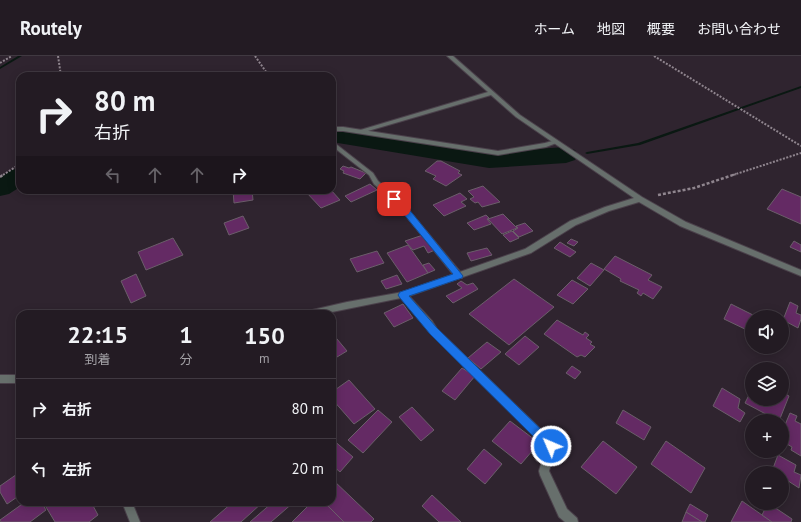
<!DOCTYPE html>
<html lang="ja">
<head>
<meta charset="utf-8">
<style>
	body { margin:0; font-family:"PT Sans","Noto Sans JP",sans-serif; background:#2f2830; color:#f1f3f6; height:100vh; display:flex; flex-direction:column; font-size:15px; white-space:nowrap }
	* { box-sizing:border-box; margin:0 }
	p { font-size:13px; color:#a3a1a6 }
	.icon { flex:none; width:22px; height:22px; fill:none; stroke:currentColor; stroke-width:2; stroke-linecap:round; stroke-linejoin:round }
	.map { position:relative; flex:1; overflow:hidden }
	.panel { position:absolute; left:16px; top:254px; width:320px; height:196px; display:flex; flex-direction:column; background:#231b23; border-radius:12px; box-shadow:0 2px 10px #0003,0 0 0 1px #403941 }
	.panel>* { flex:none }
	.banner { position:absolute; left:16px; top:16px; width:320px; height:122px; border-radius:12px; box-shadow:0 2px 10px #0003,0 0 0 1px #403941; background:#231b23; color:#f1f3f6; overflow:hidden }
	.tools { position:absolute; left:745px; top:254px; display:grid; gap:8px }
	.tools a { display:grid; place-items:center; width:44px; height:44px; border-radius:50%; background:#231b23; box-shadow:0 2px 10px #0003,0 0 0 1px #403941; font-size:20px }
	.pin { position:absolute; display:grid; place-items:center; width:34px; height:34px; color:#fff; margin:-17px; border-radius:8px; box-shadow:0 2px 6px #0006 }
	.me { position:absolute; width:44px; margin:-22px; rotate:315deg; stroke-linejoin:round; filter:drop-shadow(0 0 3px #0008) }
	.turn { display:flex; align-items:center; gap:14px; height:84px; padding:0 12px; font-size:18px }
	.turn .icon { width:52px; height:52px; stroke-width:2.5 }
	.turn b { display:block; font-size:28px; line-height:34px }
	.lanes { display:flex; align-items:center; height:38px; padding:0 12px; background:#0003; justify-content:center; gap:20px; direction:ltr }
	.lanes .off { opacity:.35 }
	.eta { display:flex; justify-content:space-evenly; align-items:center; height:68px; text-align:center }
	.eta b { font-size:24px; font-weight:700; line-height:28px }
	ul { padding:0; list-style:none }
	li { display:flex; align-items:center; gap:12px; height:60px; padding:0 12px; border-top:1px solid #403941 }
	li div { flex:1 }
	li b { display:block; font-size:15px }
	li em { font-style:normal }
	header { display:flex; align-items:center; gap:24px; box-sizing:border-box; height:56px; padding:0 20px; background:#231b23; border-bottom:1px solid #403941 }
	header strong { font-size:19px }
	nav { display:flex; gap:22px; margin-inline-start:auto; font-size:14px }
	.map>svg:first-child { display:block }
</style>
</head>
<body>
<header>
<strong>Routely</strong>
<nav><a>ホーム</a><a>地図</a><a>概要</a><a>お問い合わせ</a></nav>
</header>
<div class="map">
<svg width="801" height="466" viewBox="0 0 801 466">
	<rect width="100%" height="100%" fill="#2f242f"/>
	<g fill="none" stroke-linecap="round" stroke-linejoin="round">
		<!-- stream -->
		<g fill="#0a1812" fill-rule="evenodd">
			<path d="M18 0H22L0 13V11Z"/>
			<path d="M801 30V32L640 89 587 98 585 97 587 96 638 87Z"/>
		</g>
		<!-- river -->
		<g fill="#0a1812" fill-rule="evenodd">
			<path d="M332 72 489 96 566 91 575 94 578 99 575 104 566 107 489 112 332 86Z"/>
			<path d="M20 112V131L9 138 0 140V121L11 114Z"/>
		</g>
	</g>
	<!-- building -->
	<g fill="#642a64" stroke="#6b5e6a">
		<path d="M437 105H441L460 115 458 117 462 119 446 130 433 123 436 120 425 115Z"/>
		<path d="M343 110 349 112 351 111 366 117 360 123 343 117 344 115 340 113Z"/>
		<path d="M370 128 377 134 351 146 345 140Z"/>
		<path d="M483 130 500 146 482 151 478 146 475 147 470 143 474 141 468 135Z"/>
		<path d="M782 133 801 141V168L767 153Z"/>
		<path d="M233 134H252L253 144 234 147Z"/>
		<path d="M311 134H331L340 144 321 152 306 136Z"/>
		<path d="M460 137 467 143 461 146 466 150 444 160 433 149Z"/>
		<path d="M503 158 517 172 502 178 488 163Z"/>
		<path d="M486 159 489 162 487 163 491 168 474 174 467 167Z"/>
		<path d="M243 160 249 172 229 179 224 167Z"/>
		<path d="M525 167 533 175 519 181 513 175 518 172 516 170Z"/>
		<path d="M512 175 519 182 510 186 503 179Z"/>
		<path d="M423 179 435 194 428 197 424 190 413 194 405 185Z"/>
		<path d="M173 182 183 199 146 214 138 196Z"/>
		<path d="M571 183 578 186 574 190 567 187Z"/>
		<path d="M794 185 801 189V196L790 191Z"/>
		<path d="M560 186 576 196 570 201 554 192Z"/>
		<path d="M408 189 428 217 407 226 387 197Z"/>
		<path d="M487 192 492 199 471 205 467 197Z"/>
		<path d="M377 195 384 207 357 216 350 203Z"/>
		<path d="M615 200 652 219 648 224 662 231 653 243 643 237 641 240 637 237 639 234 620 225 621 223 604 213Z"/>
		<path d="M429 207 435 214 428 217 423 209Z"/>
		<path d="M591 207 604 214 590 230 577 222Z"/>
		<path d="M136 218 146 240 131 247 121 225Z"/>
		<path d="M397 219 402 228 386 233 381 225Z"/>
		<path d="M514 223 554 251 509 289 469 258Z"/>
		<path d="M572 224 588 233 573 248 557 239Z"/>
		<path d="M461 225 467 229 473 227 478 233 453 247 446 240 462 232 457 228Z"/>
		<path d="M790 246 798 250 796 257 801 259V263L798 272 783 264Z"/>
		<path d="M403 248 413 262 394 271 384 257Z"/>
		<path d="M731 248 753 259 747 274 724 263Z"/>
		<path d="M557 264 583 279 585 276 589 279 586 282 592 286 590 288 595 291 585 301 581 299 577 301 544 278Z"/>
		<path d="M332 277 347 295 332 304Z"/>
		<path d="M525 280 539 291 519 309 505 298Z"/>
		<path d="M487 286 501 296 481 313 468 302Z"/>
		<path d="M572 310 581 316 575 323 566 317Z"/>
		<path d="M462 312 475 320 455 344 442 335Z"/>
		<path d="M349 324 375 353 354 368 332 343V336Z"/>
		<path d="M722 332 740 343 738 352 745 357 740 366 713 350Z"/>
		<path d="M752 333V343H782V336L789 340 779 365 745 347Z"/>
		<path d="M412 351 434 374 421 385 399 361Z"/>
		<path d="M378 354 392 366 363 397 348 384Z"/>
		<path d="M623 354 651 371 644 384 616 367Z"/>
		<path d="M790 357 797 360 795 365 801 368V400L791 394 792 391 782 385V376Z"/>
		<path d="M510 365 539 387 521 408 492 385Z"/>
		<path d="M332 383 353 401 340 416 332 409Z"/>
		<path d="M603 385 637 411 616 438 581 411Z"/>
		<path d="M666 385 705 412 691 437 651 408Z"/>
		<path d="M484 393 502 408 485 428 467 413Z"/>
		<path d="M778 399 796 409 794 416 801 419 799 432 782 421V417H775L772 415Z"/>
		<path d="M20 416V439L7 448 0 436V430Z"/>
		<path d="M332 423 374 463 371 466H344L324 446H332Z"/>
		<path d="M432 439 461 466H439L422 450Z"/>
		<path d="M742 445 772 466H731Z"/>
		<path d="M25 446H41L46 454 30 466H1L0 464Z"/>
		<path d="M43 446H91L98 459 89 466H55Z"/>
		<path d="M233 446H263L241 466H210Z"/>
		<path d="M273 446H294L271 466H250Z"/>
		<path d="M312 446H324L344 466H292Z"/>
		<path d="M768 447 792 463 791 466H772L762 459Z"/>
		<path d="M690 448 708 459 705 466H702L686 456Z"/>
		<path d="M686 456 702 466H682Z"/>
	</g>
	<g fill="none" stroke-linecap="round" stroke-linejoin="round">
		<!-- service casing -->
		<g stroke="#4b414b" stroke-width="2">
			<g id="service">
				<path d="M332 71H343L498 95 545 87 556 84 559 86 546 91 498 99 343 75H332Z"/>
				<path d="M332 85 373 117 378 125 407 152 462 218 463 220 462 222H456L403 156 374 128 369 119 332 90Z"/>
			</g>
		</g>
		<!-- minor casing -->
		<g stroke="#4b414b" stroke-width="2">
			<g id="minor">
				<path d="M447 0H453L520 59 642 141 686 166 801 214V220L680 170 639 146 609 155 576 169 531 197 409 240 432 265 437 273 555 387 556 390 549 415 567 453 577 462 578 466H565L559 461 540 419 539 415 546 391 431 277 426 269 401 242 322 258H304L305 256 308 255 347 246 403 236 525 193 570 165 605 151 634 142 516 61 491 39 361 77H357V75L488 36Z"/>
				<rect x="0" y="319" width="20" height="8"/>
				<path d="M122 446H132L140 466H130Z"/>
			</g>
		</g>
		<!-- path-far1 -->
		<g stroke="#8f858e" stroke-width="2" stroke-dasharray="2 1.5" stroke-linecap="butt">
			<path d="M58 0 61 20"/>
			<path d="M255 0 269 20"/>
			<path d="M654 0 801 90"/>
			<path d="M0 7 12 0"/>
			<path d="M3 119 20 108"/>
			<path d="M733 119 801 97"/>
		</g>
		<!-- path -->
		<g stroke="#8f858e" stroke-width="2.5" stroke-dasharray="3 2" stroke-linecap="butt">
			<path d="M0 121 4 118"/>
			<path d="M658 139 694 132 736 118"/>
		</g>
		<!-- service -->
		<use href="#service" fill="#676f6c" fill-rule="evenodd"/>
		<!-- minor -->
		<use href="#minor" fill="#676f6c" fill-rule="evenodd"/>
	</g>
	<!-- route -->
	<path fill="#1a73e8" stroke="#114b97" d="M394 140 408 152 463 220 462 222 409 240 437 272 555 387 556 390 555 394 551 396 547 394 430 278 400 242 398 239 400 236 453 218 402 156 391 145 390 143Z"/>
</svg>
<div class="tools">
<a><svg class="icon" aria-label="sound" viewBox="0 0 24 24"><path d="M4 9h4l5-4v14l-5-4H4zM17 9q2 3 0 6"/></svg></a>
<a><svg class="icon" aria-label="layers" viewBox="0 0 24 24"><path d="M12 4l9 5-9 5-9-5zM3 14l9 5 9-5"/></svg></a>
<a>+</a>
<a>−</a>
</div>
<div class="pin" style="left:394px;top:143px;background:#d93025"><svg class="icon" aria-label="arrive" viewBox="0 0 24 24"><path d="M6 21V4h12l-3 4 3 4H6"/></svg></div>
<svg class="me" style="left:551px;top:390px" viewBox="-20 -20 40 40"><circle r="17" fill="#1a73e8" stroke="#fff" stroke-width="3"/><path d="M0-11L8 9 0 5-8 9z" fill="#fff"/></svg>
<div class="banner">
<div class="turn"><svg class="icon" aria-label="right" viewBox="0 0 24 24"><path d="M7 20v-9h11M14 6l5 5-5 5"/></svg><div><b>80 m</b>右折</div></div>
<div class="lanes"><svg class="icon off" aria-label="left" viewBox="0 0 24 24"><path d="M17 20v-9H6M10 6l-5 5 5 5"/></svg><svg class="icon off" aria-label="ahead" viewBox="0 0 24 24"><path d="M12 20V5M6 11l6-6 6 6"/></svg><svg class="icon off" aria-label="ahead" viewBox="0 0 24 24"><path d="M12 20V5M6 11l6-6 6 6"/></svg><svg class="icon" aria-label="right" viewBox="0 0 24 24"><path d="M7 20v-9h11M14 6l5 5-5 5"/></svg></div>
</div>
<section class="panel">
<div class="eta">
<div><b>22:15</b><p>到着</p></div>
<div><b>1</b><p>分</p></div>
<div><b>150</b><p>m</p></div>
</div>
<ul>
<li><svg class="icon" aria-label="right" viewBox="0 0 24 24"><path d="M7 20v-9h11M14 6l5 5-5 5"/></svg><div><b>右折</b></div><em>80 m</em></li>
<li><svg class="icon" aria-label="left" viewBox="0 0 24 24"><path d="M17 20v-9H6M10 6l-5 5 5 5"/></svg><div><b>左折</b></div><em>20 m</em></li>
</ul>
</section>
</div>
</body>
</html>
